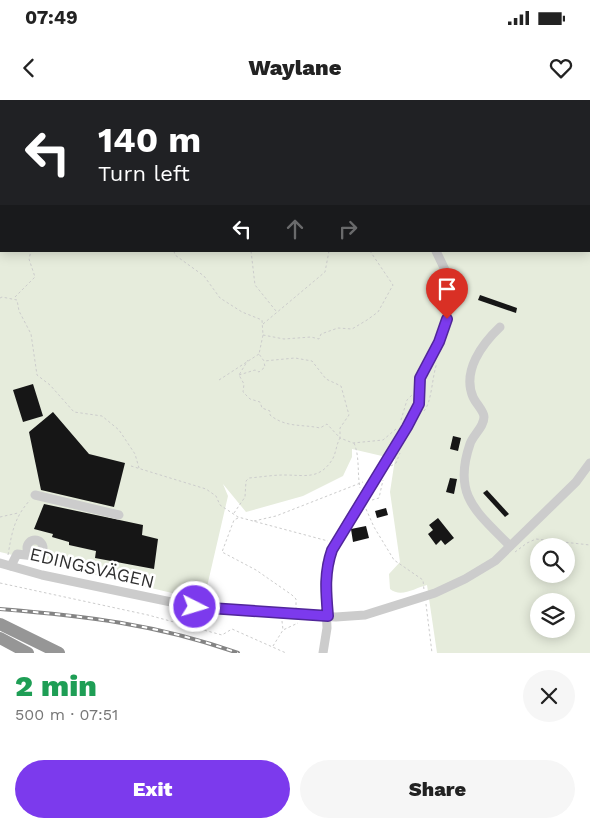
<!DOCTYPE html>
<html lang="en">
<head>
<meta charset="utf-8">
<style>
	body { margin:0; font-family:"Work Sans",sans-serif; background:#f6f6f6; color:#222; height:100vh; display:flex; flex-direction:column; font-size:19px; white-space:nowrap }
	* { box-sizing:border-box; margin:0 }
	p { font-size:16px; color:#767676 }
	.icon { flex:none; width:28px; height:28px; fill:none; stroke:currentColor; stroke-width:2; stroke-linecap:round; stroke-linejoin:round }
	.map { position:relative; height:553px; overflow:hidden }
	.side { display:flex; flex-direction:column; background:#fff; flex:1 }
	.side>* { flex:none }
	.hud { position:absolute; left:0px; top:0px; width:590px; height:152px; box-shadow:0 2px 12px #0003; background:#202124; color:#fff; overflow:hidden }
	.controls { position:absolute; left:530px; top:438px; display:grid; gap:10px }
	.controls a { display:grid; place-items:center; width:45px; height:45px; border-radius:50%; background:#fff; box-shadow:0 2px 12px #0003; font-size:25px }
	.pin { position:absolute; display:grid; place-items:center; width:42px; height:42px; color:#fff; margin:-51px -21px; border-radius:50% 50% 50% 0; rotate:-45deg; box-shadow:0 0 5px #0007 }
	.pin .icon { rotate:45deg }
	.me { position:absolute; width:55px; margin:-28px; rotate:95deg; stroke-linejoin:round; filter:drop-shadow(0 0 4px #0008) }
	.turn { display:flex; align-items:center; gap:18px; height:105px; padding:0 15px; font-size:22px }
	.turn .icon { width:65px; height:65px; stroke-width:2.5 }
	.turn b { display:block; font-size:35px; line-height:42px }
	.lanes { display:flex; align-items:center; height:48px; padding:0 15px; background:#0003; justify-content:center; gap:25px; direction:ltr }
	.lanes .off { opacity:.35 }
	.round { display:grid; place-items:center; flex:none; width:52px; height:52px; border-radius:26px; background:#f6f6f6 }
	.head { display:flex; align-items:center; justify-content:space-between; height:85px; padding:0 15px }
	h1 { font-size:30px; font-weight:800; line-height:38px; color:#1e9e55 }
	.action { display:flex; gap:10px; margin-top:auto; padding:10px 15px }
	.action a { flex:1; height:58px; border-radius:30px; background:#7c3aed; color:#fff; font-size:20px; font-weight:800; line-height:58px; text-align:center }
	.action a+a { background:#f6f6f6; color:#222 }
	.status { display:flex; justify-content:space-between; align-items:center; height:35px; padding:0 25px; background:#fff; direction:ltr }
	.status svg { height:14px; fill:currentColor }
	header { display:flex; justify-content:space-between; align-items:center; height:65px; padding:0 15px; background:#fff; font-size:22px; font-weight:800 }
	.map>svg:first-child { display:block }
</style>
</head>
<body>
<div class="status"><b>07:49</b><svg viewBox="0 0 49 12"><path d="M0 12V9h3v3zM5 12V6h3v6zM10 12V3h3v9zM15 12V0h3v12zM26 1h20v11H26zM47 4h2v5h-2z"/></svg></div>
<header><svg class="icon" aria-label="back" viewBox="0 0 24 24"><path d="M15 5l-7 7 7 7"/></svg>Waylane<svg class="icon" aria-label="heart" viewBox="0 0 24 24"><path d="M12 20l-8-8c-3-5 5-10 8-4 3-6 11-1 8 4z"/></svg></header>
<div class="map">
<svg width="590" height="553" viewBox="0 0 590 553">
	<rect width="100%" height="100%" fill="#fff"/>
	<!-- green -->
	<path fill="#e6ecdc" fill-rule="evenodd" d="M0 0 189 1H1V151H589V1L198 0H590V553H437L427 485C415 488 401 498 390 489L389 474 400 462 390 392 395 359 352 349V357L343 376 303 396 246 412 223 384 228 396 206 491 193 498 0 452ZM539 446H566V474H539ZM539 501H566V529H539Z"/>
	<!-- building -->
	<g fill="#161616">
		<path d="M480 195 517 208 516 213 478 200Z"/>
		<path d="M33 284 43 316 23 322 13 290Z"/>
		<path d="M53 312 89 354 125 363 114 407 41 390 29 332Z"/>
		<path d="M453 336 461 338 458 351 450 349Z"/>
		<path d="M450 378 457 379 454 394 446 392Z"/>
		<path d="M487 390 509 414 505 417 483 393Z"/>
		<path d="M44 404 143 425 142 435 158 439 154 469 95 458 96 451 69 445V442L52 437 53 434 34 429Z"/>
		<path d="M386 408 388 415 377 418 375 411Z"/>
		<path d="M438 418 454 438 445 445 441 440 436 445 428 434 433 430 429 425Z"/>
		<path d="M366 426 369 438 353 442 351 429Z"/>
	</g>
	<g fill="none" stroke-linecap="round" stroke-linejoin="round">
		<!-- path -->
		<g stroke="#ccc" stroke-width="1" stroke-dasharray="2.5 2.5" stroke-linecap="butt">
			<path d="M181 0V1"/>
			<path d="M217 0V1"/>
			<path d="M305 0 306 1"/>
			<path d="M389 0 390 1"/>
			<path d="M112 1 113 0"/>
			<path d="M289 1 292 0"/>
			<path d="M299 1 300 0"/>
			<path d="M509 1V0"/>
			<path d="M174 151 175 155 204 176 220 198 242 212 262 220 263 235 259 254 264 261 295 258 312 261 326 279 341 286 349 315 340 328V338L353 343 383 340 396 329"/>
			<path d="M251 151 255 185 276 211"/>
			<path d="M15 197 35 177 29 159 31 151"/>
			<path d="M0 198 2 197 17 200 19 211 31 234 37 275 50 285 74 312 102 316 119 330 135 354 139 368"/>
			<path d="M263 224 325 172 329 151"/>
			<path d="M263 235 284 239 311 237 319 239 321 234 338 228 352 229 367 220 378 212 393 185 370 151"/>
			<path d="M239 275 255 270 259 272 265 267 264 262"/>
			<path d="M219 280 259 254"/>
			<path d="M424 311C432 302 432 276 437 263"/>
			<path d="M401 320 407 300 412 295"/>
			<path d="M354 343C360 357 357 373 360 388"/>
			<path d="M131 366 206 389 216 396 220 405 238 417 328 441"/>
			<path d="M391 366 396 363 400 353"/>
			<path d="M372 400 379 398 383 380"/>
			<path d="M366 409 374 427 394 460 423 480 424 490"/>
			<path d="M234 413 245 397 246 381 249 378C261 377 273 375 284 375 305 375 319 380 332 360 336 354 336 345 340 338L327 324 320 328C302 324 286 328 270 315V311L262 308 260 302 250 299 243 292 244 284 239 275 248 260"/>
			<path d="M0 417 18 413"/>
			<path d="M238 418 234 420 222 452 256 470 292 495 296 499V508"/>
			<path d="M254 421 276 416 363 382"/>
			<path d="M515 452 527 443 536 439 590 445"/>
			<path d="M8 455C12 432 14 418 30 400"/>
			<path d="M0 483 148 515 222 535 232 529 286 553"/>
			<path d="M426 504 432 553"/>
			<path d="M282 521 283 530"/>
			<path d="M273 546 283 530 298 523"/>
		</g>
		<!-- minor -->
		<g stroke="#ccc" stroke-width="9">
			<path d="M373 0 374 1"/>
			<path d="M500 227C482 244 462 271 473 297 476 304 484 311 484 317 484 327 473 335 470 344 452 396 477 412 510 446"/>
			<path d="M35 395 119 415"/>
			<circle cx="35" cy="448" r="8"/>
			<path d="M0 463 42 475 195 507 295 515 336 517 365 515 435 493 465 479 495 461 576 382 590 363"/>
			<path d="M11 466 17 454 34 456"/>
			<path d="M323 553 327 528 325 482 327 463 347 423 407 327 419 304 420 278 439 242 447 219 449 189 447 174 436 151"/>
		</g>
		<!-- highway -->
		<g stroke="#969696" stroke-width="12">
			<path d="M0 524 59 553"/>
			<path d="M0 538 28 553"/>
		</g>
		<!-- rail casing -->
		<g stroke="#848484" stroke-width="4">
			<path id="rail" d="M0 509C85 516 156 524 238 553"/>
		</g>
		<!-- rail -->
		<use href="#rail" stroke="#fff" stroke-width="2" stroke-dasharray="5.5" stroke-linecap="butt"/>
	</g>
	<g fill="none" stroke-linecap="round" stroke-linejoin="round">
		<!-- route casing -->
		<g stroke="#51269a" stroke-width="12">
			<path id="route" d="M195 507 328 516C326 493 324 473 332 450L407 327 419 304 420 278 439 242 447 219"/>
		</g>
		<!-- route -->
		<use href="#route" stroke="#7c3aed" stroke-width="9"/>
	</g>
	<g text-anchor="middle" stroke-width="5" stroke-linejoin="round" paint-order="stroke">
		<!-- street labels -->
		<g font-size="18" fill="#2f2f2f" stroke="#fff">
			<text transform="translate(92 468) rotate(13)" y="6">EDINGSVÄGEN</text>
		</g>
	</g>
</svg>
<div class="controls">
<a><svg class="icon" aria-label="search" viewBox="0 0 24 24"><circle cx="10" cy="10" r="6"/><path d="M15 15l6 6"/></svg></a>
<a><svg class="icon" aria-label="layers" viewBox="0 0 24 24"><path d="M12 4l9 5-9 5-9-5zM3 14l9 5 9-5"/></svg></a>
</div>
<div class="pin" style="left:447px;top:219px;background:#d93025"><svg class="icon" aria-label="arrive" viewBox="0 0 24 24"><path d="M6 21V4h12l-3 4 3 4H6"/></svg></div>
<svg class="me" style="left:195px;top:507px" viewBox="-20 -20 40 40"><circle r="17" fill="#7c3aed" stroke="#fff" stroke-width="3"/><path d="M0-11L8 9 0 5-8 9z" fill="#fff"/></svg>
<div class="hud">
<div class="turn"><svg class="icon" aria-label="left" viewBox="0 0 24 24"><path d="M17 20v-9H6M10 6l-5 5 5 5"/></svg><div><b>140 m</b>Turn left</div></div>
<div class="lanes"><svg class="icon" aria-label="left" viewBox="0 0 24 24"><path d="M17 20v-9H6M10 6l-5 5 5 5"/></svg><svg class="icon off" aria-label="ahead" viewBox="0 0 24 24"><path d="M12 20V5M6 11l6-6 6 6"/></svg><svg class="icon off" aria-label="right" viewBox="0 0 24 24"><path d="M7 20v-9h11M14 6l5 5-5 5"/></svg></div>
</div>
</div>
<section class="side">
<div class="head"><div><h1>2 min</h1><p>500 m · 07:51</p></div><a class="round"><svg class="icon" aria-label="close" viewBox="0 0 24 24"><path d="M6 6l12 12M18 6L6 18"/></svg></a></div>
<div class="action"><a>Exit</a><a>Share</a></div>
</section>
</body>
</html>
